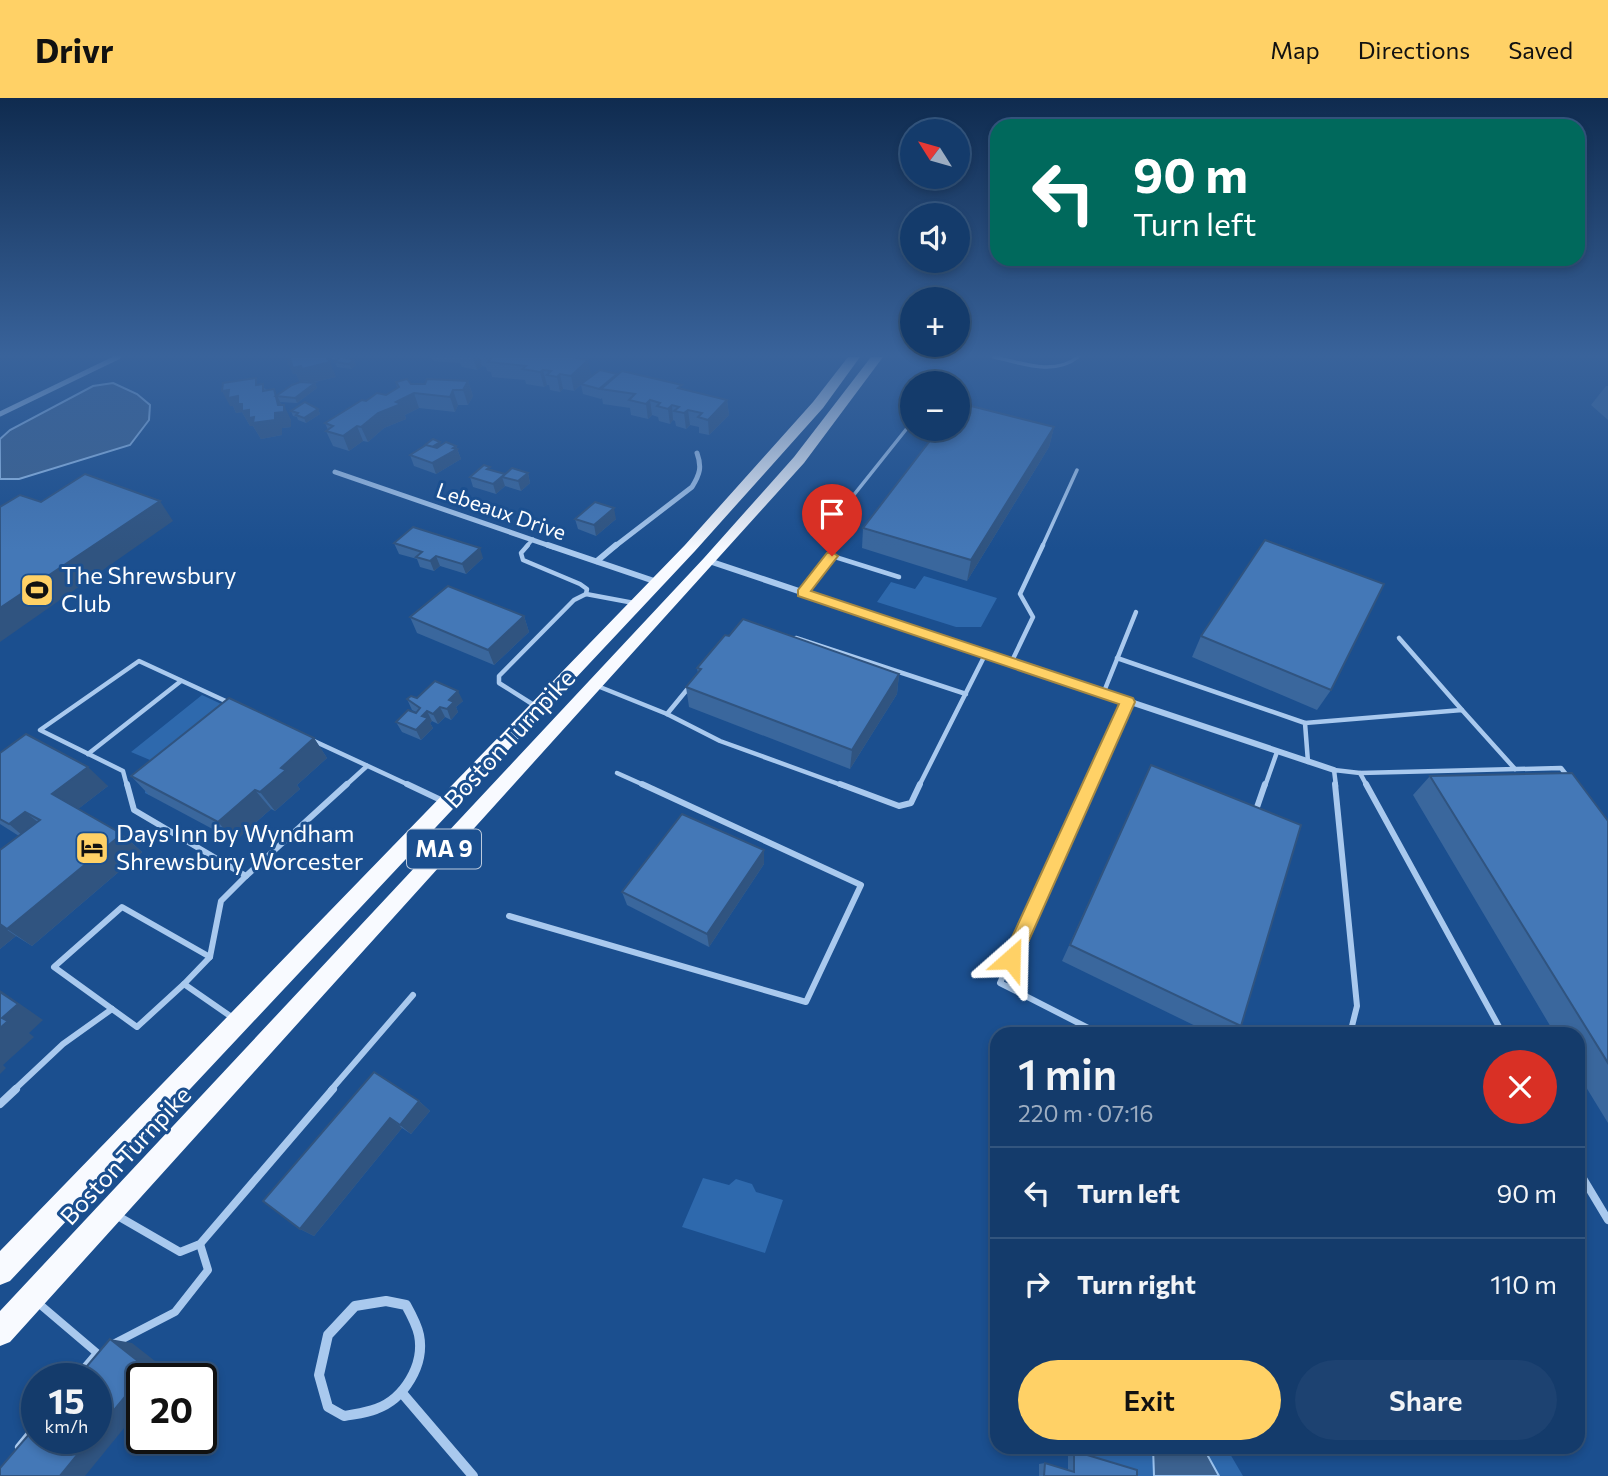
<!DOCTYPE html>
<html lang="en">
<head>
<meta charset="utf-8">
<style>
	body { margin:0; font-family:Commissioner,sans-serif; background:#1d4271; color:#f1f3f6; height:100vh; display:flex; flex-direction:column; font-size:26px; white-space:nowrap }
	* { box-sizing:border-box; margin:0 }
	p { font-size:23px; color:#9dadc1 }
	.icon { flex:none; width:38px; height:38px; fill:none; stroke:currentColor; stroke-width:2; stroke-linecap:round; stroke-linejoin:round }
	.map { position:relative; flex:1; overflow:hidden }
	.details { position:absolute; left:990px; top:929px; width:595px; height:427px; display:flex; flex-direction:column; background:#143b6b; border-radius:21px; box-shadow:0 4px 10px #0003,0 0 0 2px #33557e }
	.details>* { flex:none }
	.banner { position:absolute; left:990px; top:21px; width:595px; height:147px; border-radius:21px; box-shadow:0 4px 10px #0003,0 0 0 2px #33557e; background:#00695c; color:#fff; overflow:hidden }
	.needle { width:46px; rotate:307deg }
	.controls { position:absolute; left:900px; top:21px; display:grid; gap:14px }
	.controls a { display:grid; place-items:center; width:70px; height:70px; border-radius:50%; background:#143b6b; box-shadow:0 4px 10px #0003,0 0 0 2px #33557e; font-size:35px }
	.speed { position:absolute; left:21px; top:1265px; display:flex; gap:14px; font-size:35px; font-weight:700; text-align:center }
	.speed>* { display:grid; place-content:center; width:91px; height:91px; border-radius:50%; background:#143b6b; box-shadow:0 4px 10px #0003,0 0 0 2px #33557e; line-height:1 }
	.speed small { font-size:18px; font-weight:400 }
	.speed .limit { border:4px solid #111; border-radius:10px; background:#fff; color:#111 }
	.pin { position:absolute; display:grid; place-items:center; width:60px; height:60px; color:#fff; margin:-72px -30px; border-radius:50% 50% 50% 0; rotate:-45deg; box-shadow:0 0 7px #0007 }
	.pin .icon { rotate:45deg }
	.me { position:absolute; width:77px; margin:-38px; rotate:25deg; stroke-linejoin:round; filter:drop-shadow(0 0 5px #0008) }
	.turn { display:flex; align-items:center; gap:24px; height:147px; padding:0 28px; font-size:32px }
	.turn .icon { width:91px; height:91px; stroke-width:2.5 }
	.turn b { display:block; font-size:49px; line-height:60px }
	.round { display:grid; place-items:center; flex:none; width:74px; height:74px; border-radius:37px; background:#1d4271 }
	.head { display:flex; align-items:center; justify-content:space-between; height:119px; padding:0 28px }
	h1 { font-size:42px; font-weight:600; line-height:52px }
	.button { display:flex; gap:14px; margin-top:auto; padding:14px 28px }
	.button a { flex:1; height:80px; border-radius:42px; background:#ffd166; color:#111; font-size:28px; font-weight:600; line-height:80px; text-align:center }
	.button a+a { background:#1d4271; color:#f1f3f6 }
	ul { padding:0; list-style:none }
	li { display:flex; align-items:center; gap:21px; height:91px; padding:0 28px; border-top:2px solid #33557e }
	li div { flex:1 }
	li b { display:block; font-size:26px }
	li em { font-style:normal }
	header { display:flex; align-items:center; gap:42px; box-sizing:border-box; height:98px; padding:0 35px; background:#ffd166; color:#111 }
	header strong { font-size:33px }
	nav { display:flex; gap:38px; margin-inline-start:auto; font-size:24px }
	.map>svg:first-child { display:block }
</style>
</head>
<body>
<header>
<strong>Drivr</strong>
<nav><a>Map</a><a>Directions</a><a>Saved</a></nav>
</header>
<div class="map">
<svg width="1608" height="1378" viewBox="0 0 1608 1378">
	<rect width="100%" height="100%" fill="#1b4f8f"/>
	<!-- green -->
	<g fill="#2e69ad">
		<path d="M924 478 997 500 981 529H956L877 504 891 484 915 491Z"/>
		<path d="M202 597 247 618 149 697 145 695 150 662 131 654Z"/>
		<path d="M703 1080 729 1087 736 1081 752 1086 756 1094 783 1102 765 1155 682 1129Z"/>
		<path d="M1069 1349H1226L1243 1378H1130V1372L1068 1353Z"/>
	</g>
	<!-- water -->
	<g fill="#3c6290" stroke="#9cc4f0" stroke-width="2">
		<path d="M113 285 137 296 150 307 149 322 130 347 19 381H0V341L10 332 93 288Z"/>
		<path d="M1153 1349H1203L1219 1378H1154Z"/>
	</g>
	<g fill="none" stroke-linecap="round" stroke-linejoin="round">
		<!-- service-far3 -->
		<g stroke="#a9c9ee" stroke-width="3.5">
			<path d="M994 259C1021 265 1054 278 1078 259"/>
			<path d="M526 449 533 441"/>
			<path d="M831 449 829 428 912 324"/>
			<path d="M1042 449 1077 372"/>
		</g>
		<!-- service-far2 -->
		<g stroke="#a9c9ee" stroke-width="4.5">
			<path d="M528 447 521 455 523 462 580 486 587 491 586 496"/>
			<path d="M832 458 899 479"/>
			<path d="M803 495 832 458 831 447"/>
			<path d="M796 540 966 596"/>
			<path d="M1399 540 1462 612"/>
			<path d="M1117 560 1305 625 1308 664"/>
			<path d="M1011 565 1033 519 1020 496 1043 447"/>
			<path d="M595 587 667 616 720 643 844 688"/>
			<path d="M1103 596 1136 514"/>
			<path d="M537 609 499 585V578L574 502 586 496 634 505"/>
			<path d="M667 616 690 588"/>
			<path d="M1305 625 1462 612 1515 671"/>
			<path d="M314 643 411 688"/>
			<path d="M88 656 181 583"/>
			<path d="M617 675 646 688"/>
			<path d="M1360 675 1367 688"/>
			<path d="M127 688 123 673 40 632 139 563 232 606"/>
			<path d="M345 688 367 668"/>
			<path d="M919 688 985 557"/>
			<path d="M1089 688 1127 604"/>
			<path d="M1265 688 1277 654"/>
			<path d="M1336 688 1334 672 1360 675 1561 670 1568 679"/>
		</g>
		<!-- service-far1 -->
		<g stroke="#a9c9ee" stroke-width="6">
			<path d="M127 686 134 712 246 778 221 803 210 859 184 886 233 920"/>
			<path d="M407 686 445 704"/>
			<path d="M840 686 899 708 911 705 920 686"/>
			<path d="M1090 686 1000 885 1100 936"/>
			<path d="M1335 686 1357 908 1350 936"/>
			<path d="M1366 686 1503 936"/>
			<path d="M1255 715 1265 686"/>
			<path d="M246 778 347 686"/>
			<path d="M509 818 806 904 861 787 642 686"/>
			<path d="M184 886 137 929 54 869 122 809 210 859"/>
			<path d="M14 992 63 946 112 911"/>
			<path d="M331 992 413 897"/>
		</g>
		<!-- service -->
		<g stroke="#a9c9ee" stroke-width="8">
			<path d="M0 1006 16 991"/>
			<path d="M1578 1072 1608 1122"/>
			<path d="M116 1117 180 1154 200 1146 333 991"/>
			<path d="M37 1204 97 1255 75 1281"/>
			<path d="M115 1245 175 1214 208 1172 200 1146"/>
			<path d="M19 1349 37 1327"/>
		</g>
		<!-- minor-far2 -->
		<g stroke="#a9c9ee" stroke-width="5">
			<path d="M0 316 118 259"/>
			<path d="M335 374 553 449"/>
			<path d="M614 449 692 389C700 376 702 369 697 355"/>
		</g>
		<!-- minor-far1 -->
		<g stroke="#a9c9ee" stroke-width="6">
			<path d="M548 447 657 484"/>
			<path d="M597 463 616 447"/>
			<path d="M709 463 1334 672"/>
		</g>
		<!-- minor -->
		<g stroke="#a9c9ee" stroke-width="10">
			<path d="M386 1203 406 1207C411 1216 417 1227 419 1237 425 1267 404 1301 376 1311 366 1315 354 1316 344 1318L328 1309 319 1277 328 1237 355 1208Z"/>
			<path d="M402 1295 473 1378"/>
		</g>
		<!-- trunk -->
		<g fill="#f8faff" fill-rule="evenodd">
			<path d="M848 259H860L823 310 695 453 10 1183 0 1187V1153L685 447 813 304Z"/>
			<path d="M871 259H883L804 365 10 1244 0 1248V1213L704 460 794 359Z"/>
		</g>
	</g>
	<!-- wall -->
	<g fill="#3a679d">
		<path d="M286 259H344L343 260 356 267 351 271 337 269 335 264 338 262 327 260 336 279 311 285H315L317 290 297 305 280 304 291 322V329L282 330V337L261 341 253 328H250L242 314 236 315 233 308H230L259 286 267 292 277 298 300 284 296 276H293Z"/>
		<path d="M432 259H572L591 277 583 285 682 291 727 302 729 317 709 337 699 335V329L690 327 686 331 676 328 675 323 673 322 670 326 659 323 658 319 652 317 648 321 631 317 630 310 603 306 602 300 601 301 583 296 581 287 574 293 563 291 560 294 550 292 549 287H547L544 289 526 286 525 282 492 279 491 274 487 273 486 269 482 268 477 272 462 269 460 265 433 263Z"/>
		<path d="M468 283 473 298 468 307H458L455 314 419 310 405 317 406 321 384 330 368 344 363 343 349 353 333 348 326 333 328 332 325 325 366 303 386 297 397 290 396 284 425 286Z"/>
		<path d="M1606 288H1608V322L1591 307Z"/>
		<path d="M318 311 320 316 306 325 298 322 297 319 293 318 291 313Z"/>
		<path d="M1054 329 1049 349 967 483 862 450 863 430Z"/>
		<path d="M441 347 456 348 461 361 436 376 414 368 410 357Z"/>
		<path d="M491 372 505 376 528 375 530 385 521 393 505 388 496 396 473 389 470 379Z"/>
		<path d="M575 421H616L596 438 578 431Z"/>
		<path d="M394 445 483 460 466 476 440 468 434 473 420 469 417 461 399 456Z"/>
		<path d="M524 518 529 534 494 567 417 535 410 519Z"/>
		<path d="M729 538 899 576 897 596 850 671 689 609 686 589 698 575 697 570Z"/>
		<path d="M1201 538 1331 592 1317 612 1192 559Z"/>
		<path d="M417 600 463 603 456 609 458 614 451 622 445 619 438 626 432 623 430 625 433 630 421 642 402 634 396 624 416 614 412 612 407 601Z"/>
		<path d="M314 640 327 660 297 687 300 691 275 713 271 711 235 743 149 697 131 678Z"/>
		<path d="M0 655 108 688 78 711 122 736 142 754 32 848 16 838 0 851V752L19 738 0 726Z"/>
		<path d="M1151 667 1241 928 1233 936H1212L1062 863Z"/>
		<path d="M1430 678 1608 723V1025L1578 976V936H1555L1413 697Z"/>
		<path d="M764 752V766L709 849 627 807 622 794Z"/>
		<path d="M419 1003 430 1013 411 1036 402 1030 314 1138 300 1131 263 1103Z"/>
		<path d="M1068 1353H1074L1137 1378H1039V1366L1045 1365 1068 1372Z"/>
	</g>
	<!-- shaded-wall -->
	<g fill="#305480">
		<path d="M473 259H480L482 268 477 272Z"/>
		<path d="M286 261H290L301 268 330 264 336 279 309 285 307 283 300 284 296 276H293Z"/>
		<path d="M354 262 356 267 351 271 349 266Z"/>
		<path d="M588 262 591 277 574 293 571 278Z"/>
		<path d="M543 272 547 287 544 289 540 274Z"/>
		<path d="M560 276 563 291 560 294 557 279Z"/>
		<path d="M468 283 473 298 468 307 463 292Z"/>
		<path d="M315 285 317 290 297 305 295 300Z"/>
		<path d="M274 291 281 306 283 314 284 307 291 322V329L282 330V337L261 341 253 328H250L242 314 236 315 233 308H230L222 293 229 292 238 298 249 312 275 315 278 307Z"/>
		<path d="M453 292 458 307 455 314 450 299Z"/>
		<path d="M414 295 419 310 405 317 406 321 384 330 368 344 361 329 378 315Z"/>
		<path d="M650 302 652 317 648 321 646 306Z"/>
		<path d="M727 302 729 317 709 337 708 322Z"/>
		<path d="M672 307 673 322 670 326 668 311Z"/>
		<path d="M318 311 320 316 306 325 304 320Z"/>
		<path d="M688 312 690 327 686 331 684 315Z"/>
		<path d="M357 328 363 343 349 353 343 338Z"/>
		<path d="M1054 329 1049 349 967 483 971 462Z"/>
		<path d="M440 344 442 349 434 354 432 349Z"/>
		<path d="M456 348 461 361 436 376 432 365Z"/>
		<path d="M528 375 530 385 521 393 518 383Z"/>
		<path d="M502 379 505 388 496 396 493 386Z"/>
		<path d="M160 403 173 423 0 544V510Z"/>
		<path d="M614 410 616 421 596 438 594 427Z"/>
		<path d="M480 450 483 460 466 476 462 466Z"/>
		<path d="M436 458 440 468 434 473 430 463Z"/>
		<path d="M524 518 529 534 494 567 488 552Z"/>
		<path d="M899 576 897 596 850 671 852 652Z"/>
		<path d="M458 593 463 603 456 609 458 614 451 622 447 611 449 602Z"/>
		<path d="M440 609 445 619 438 626 433 616Z"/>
		<path d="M427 613 432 623 430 625 433 630 421 642 416 632 422 618Z"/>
		<path d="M314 640 327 660 297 687 300 691 275 713 260 694 281 670Z"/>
		<path d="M88 669 108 688 73 715 52 696Z"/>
		<path d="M255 692 271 711 235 743 218 724Z"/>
		<path d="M25 714 48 732 31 745 9 726Z"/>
		<path d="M122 736 142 754 32 848 7 831Z"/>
		<path d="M764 752V766L709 849 707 836Z"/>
		<path d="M0 827 16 838 0 851Z"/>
		<path d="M0 892 43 922 29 935 34 939 3 967 6 970 0 976V930L2 920Z"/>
		<path d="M419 1003 430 1013 411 1036 400 1027Z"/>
		<path d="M390 1020 402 1030 314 1138 300 1131Z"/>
		<path d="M110 1241 132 1245 169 1274 163 1281H142V1308L85 1378H60L91 1340H96V1334Z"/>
	</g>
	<!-- building -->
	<g fill="#4478b7" stroke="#305480" stroke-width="2">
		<path d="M286 259H326L330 264 302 271 301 268 293 270 290 261H286Z"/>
		<path d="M341 259 354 262 349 266 335 264Z"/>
		<path d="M485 259H572L588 262 571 278 560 276 557 279 547 277 551 273 543 272 540 274 522 271 526 268 488 264 492 260Z"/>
		<path d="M600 272 617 276 599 291 581 286Z"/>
		<path d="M622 273 682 287 678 290 727 302 708 322 698 319 702 315 688 312 684 315 674 313 679 309 672 307 668 311 657 308 660 305 650 302 646 306 629 302 635 296 601 291Z"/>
		<path d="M256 280V287L263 286V293L274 291 278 307H284V314L275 315V322L253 325 254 319 249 320V312L242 313V306H238V298L228 300 229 292 222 293 223 285Z"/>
		<path d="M407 281 411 286H425L427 281 468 283 463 292H453L450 299 414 295 396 304 401 306 378 315 361 329 357 328 343 338 326 333 333 328 325 325 362 302 366 303 377 295 386 297 399 289 396 284Z"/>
		<path d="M300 284 315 285 295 300 276 298 292 287Z"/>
		<path d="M305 304 318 311 304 320 296 317 298 315 291 313Z"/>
		<path d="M959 305 1054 329 971 462 863 430 939 331H957V307Z"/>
		<path d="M433 341 440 344 432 349 425 347Z"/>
		<path d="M446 344 456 348 453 350 457 351 432 365 410 357 426 347 437 350Z"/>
		<path d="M484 367 490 369 487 371 505 376 493 386 470 379Z"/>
		<path d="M512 370 528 375 518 383 502 379Z"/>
		<path d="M85 376 160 403 0 510V409L20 397 41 404Z"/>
		<path d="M595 404 614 410 594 427 575 421Z"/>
		<path d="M413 429 480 450 462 466 436 458 430 463 416 459 422 454 394 445Z"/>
		<path d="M1265 442 1384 486 1331 592 1201 538Z"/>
		<path d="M448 488 524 518 488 552 410 519Z"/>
		<path d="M743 521 899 576 852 652 686 589 701 571 697 570 725 537 729 538Z"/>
		<path d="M435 583 458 593 449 602 454 604 447 611 440 609 433 616 427 613 422 618 428 620 416 632 396 624 408 612 416 615 420 610 407 601 411 598 417 600Z"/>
		<path d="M229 600 314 640 281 670 286 672 260 694 255 692 218 724 131 678Z"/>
		<path d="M26 636 88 669 52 696 122 736 7 831 0 826V752L40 722 25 714 9 726 0 721V655Z"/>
		<path d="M1151 667 1301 727 1241 928 1070 847Z"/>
		<path d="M1572 675 1608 723V965L1430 678Z"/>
		<path d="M682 716 764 752 707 836 622 794Z"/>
		<path d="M0 894 18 906 2 920 8 923 0 930Z"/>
		<path d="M374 974 419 1003 400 1027 390 1020 300 1131 263 1103Z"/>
		<path d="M110 1241 148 1271 96 1334V1281H76Z"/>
		<path d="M37 1327V1340H91L60 1378H0V1370Z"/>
		<path d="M1074 1353 1137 1372V1378H1044L1045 1365 1074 1374Z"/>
	</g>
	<!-- sky -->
	<linearGradient id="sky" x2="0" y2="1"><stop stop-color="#0f2b4f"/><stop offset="0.57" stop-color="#39639b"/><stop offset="1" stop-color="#39639b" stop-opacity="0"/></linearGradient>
	<rect width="1608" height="452" fill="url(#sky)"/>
	<!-- route -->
	<path fill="#ffd166" stroke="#a68842" stroke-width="2" d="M832 454 838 458 811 493 1133 600 1135 604 1018 867 1011 869 1005 867 1002 861 1119 606 798 498V492L827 455Z"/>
	<!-- icons -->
	<defs>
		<g id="stadium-square" transform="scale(1.75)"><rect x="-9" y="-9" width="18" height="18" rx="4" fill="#ffd166" stroke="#1b4f8f"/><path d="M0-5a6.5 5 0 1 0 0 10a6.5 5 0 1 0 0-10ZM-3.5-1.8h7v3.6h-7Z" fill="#111"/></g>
		<g id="hotel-square" transform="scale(1.75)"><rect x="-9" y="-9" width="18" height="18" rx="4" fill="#ffd166" stroke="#1b4f8f"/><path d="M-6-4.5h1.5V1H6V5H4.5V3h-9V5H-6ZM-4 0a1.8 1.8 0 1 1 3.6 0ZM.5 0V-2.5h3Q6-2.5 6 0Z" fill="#111"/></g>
	</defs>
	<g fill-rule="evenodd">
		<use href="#stadium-square" x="37" y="492"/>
		<use href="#hotel-square" x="92" y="750"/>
	</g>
	<g text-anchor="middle" stroke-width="6" stroke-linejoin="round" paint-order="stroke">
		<!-- far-street labels -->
		<g font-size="21" fill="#fff" stroke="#1b4f8f">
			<text transform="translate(501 414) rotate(19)" y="7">Lebeaux Drive</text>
		</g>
		<!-- shield labels -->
		<rect fill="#1b4f8f" stroke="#bbcadd" stroke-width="2" x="407" y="731.5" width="74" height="39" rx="5"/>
		<g font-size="23" font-weight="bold" fill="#fff">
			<text x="444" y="759">MA 9</text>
		</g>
		<!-- poi labels -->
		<g font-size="24" fill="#fff" stroke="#1b4f8f" text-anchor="start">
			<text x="61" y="486">The Shrewsbury<tspan x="61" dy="28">Club</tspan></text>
			<text x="116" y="744">Days Inn by Wyndham<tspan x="116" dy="28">Shrewsbury Worcester</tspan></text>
		</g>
		<!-- street labels -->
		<g font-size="24" fill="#fff" stroke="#1b4f8f">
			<text transform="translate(510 641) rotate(-47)" y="8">Boston Turnpike</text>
			<text transform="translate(126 1058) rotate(-47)" y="8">Boston Turnpike</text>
		</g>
	</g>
</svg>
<div class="controls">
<a><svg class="needle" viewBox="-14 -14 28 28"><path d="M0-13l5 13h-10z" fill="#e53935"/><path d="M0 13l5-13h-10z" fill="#9dadc1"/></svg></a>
<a><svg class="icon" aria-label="sound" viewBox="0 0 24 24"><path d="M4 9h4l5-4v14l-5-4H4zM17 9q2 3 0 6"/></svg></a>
<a>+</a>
<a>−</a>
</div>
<div class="speed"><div>15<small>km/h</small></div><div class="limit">20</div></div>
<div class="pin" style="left:832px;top:458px;background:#d93025"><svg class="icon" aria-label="arrive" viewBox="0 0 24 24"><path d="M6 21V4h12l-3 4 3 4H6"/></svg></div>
<svg class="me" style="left:1011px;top:861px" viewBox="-20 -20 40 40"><path d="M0-17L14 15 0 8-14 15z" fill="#ffd166" stroke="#fff" stroke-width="4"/></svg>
<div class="banner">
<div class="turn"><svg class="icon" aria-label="left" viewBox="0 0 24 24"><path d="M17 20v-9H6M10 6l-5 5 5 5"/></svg><div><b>90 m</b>Turn left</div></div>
</div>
<section class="details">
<div class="head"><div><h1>1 min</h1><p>220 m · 07:16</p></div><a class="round" style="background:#d93025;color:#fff"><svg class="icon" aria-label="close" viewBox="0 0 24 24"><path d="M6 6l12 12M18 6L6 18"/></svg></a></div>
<ul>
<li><svg class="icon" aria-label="left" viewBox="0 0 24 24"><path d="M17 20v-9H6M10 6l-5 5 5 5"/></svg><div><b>Turn left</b></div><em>90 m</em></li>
<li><svg class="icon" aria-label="right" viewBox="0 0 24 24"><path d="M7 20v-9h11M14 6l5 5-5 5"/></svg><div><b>Turn right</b></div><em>110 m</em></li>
</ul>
<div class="button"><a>Exit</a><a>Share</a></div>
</section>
</div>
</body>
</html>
